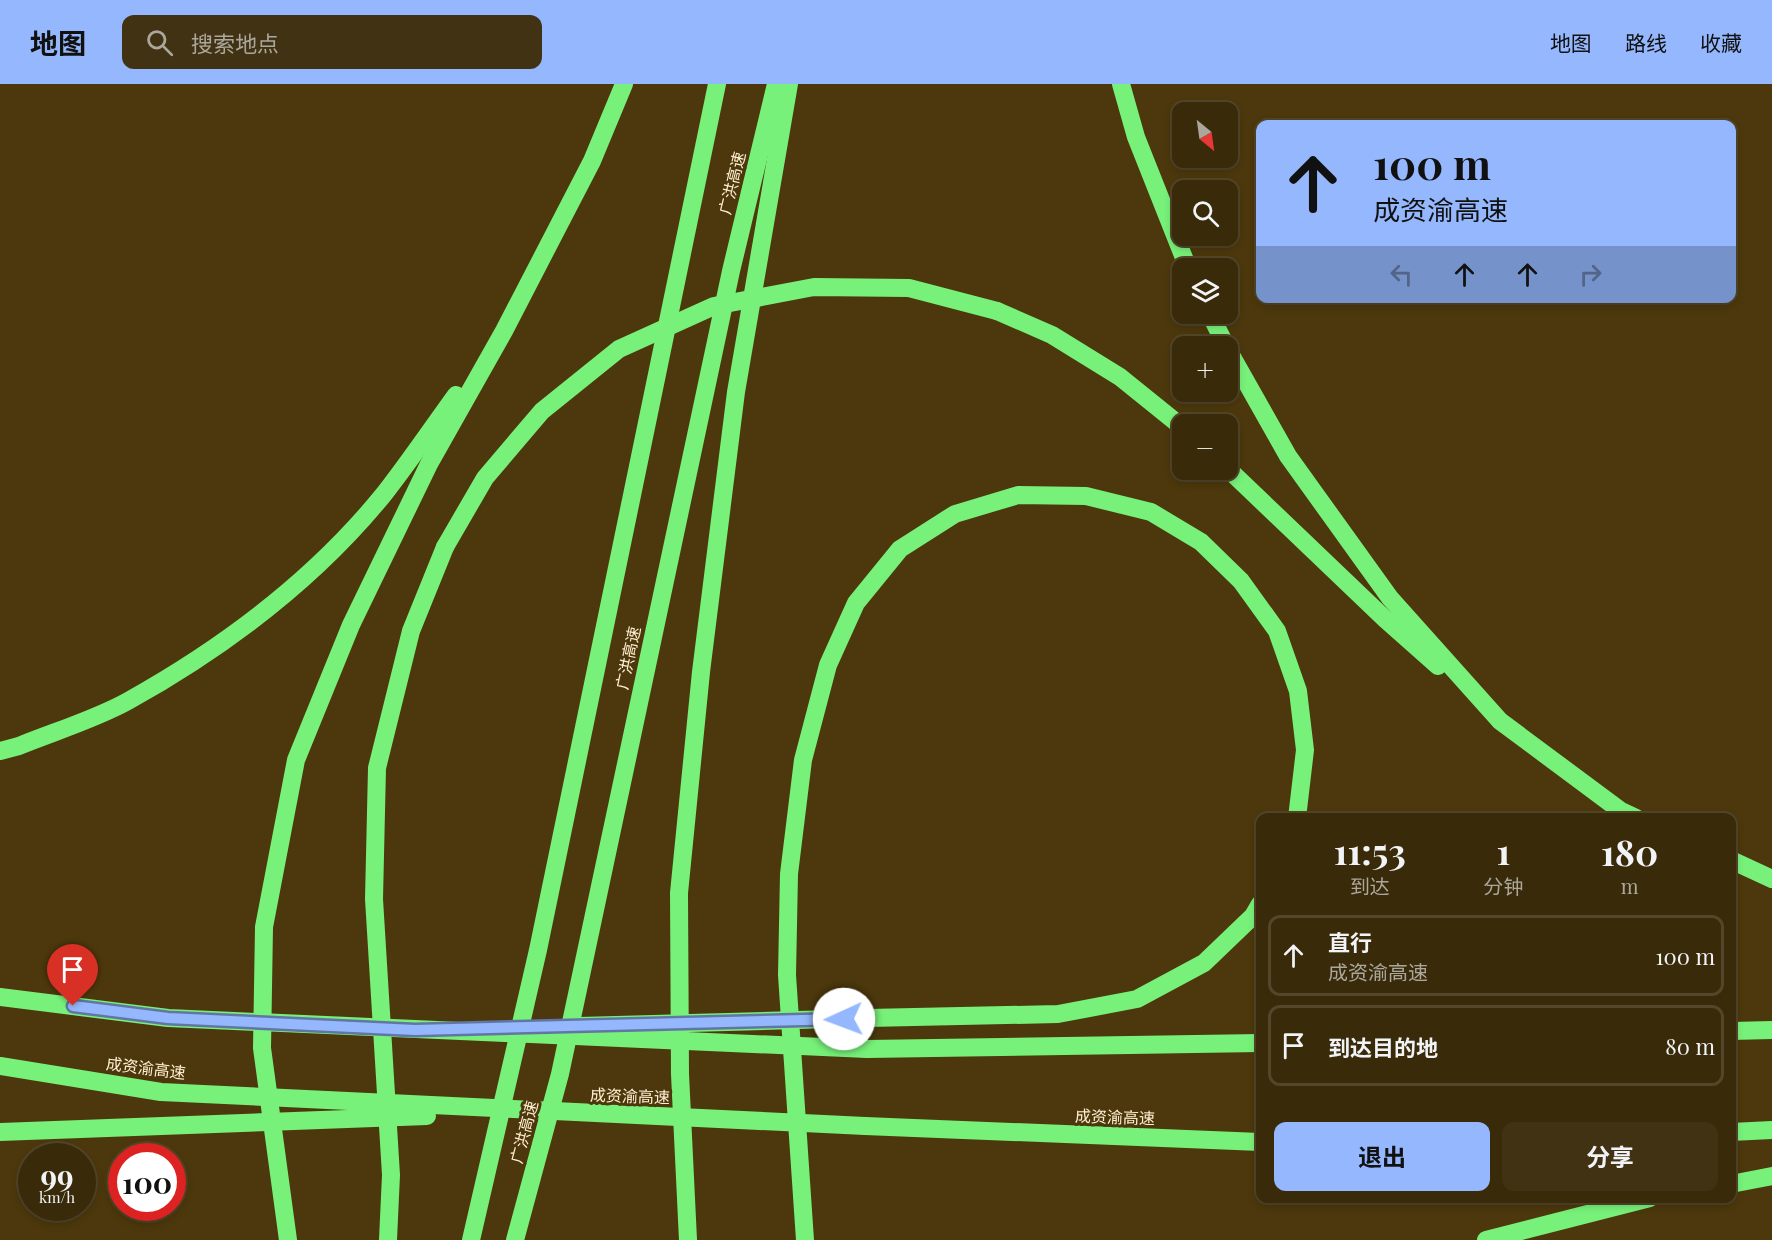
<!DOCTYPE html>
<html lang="zh">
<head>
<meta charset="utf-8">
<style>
	body { margin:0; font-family:"Playfair Display","Noto Sans SC",serif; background:#403212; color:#f1f3f6; height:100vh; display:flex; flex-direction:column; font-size:22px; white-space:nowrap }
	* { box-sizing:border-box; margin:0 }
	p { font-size:20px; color:#aba79c }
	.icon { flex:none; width:33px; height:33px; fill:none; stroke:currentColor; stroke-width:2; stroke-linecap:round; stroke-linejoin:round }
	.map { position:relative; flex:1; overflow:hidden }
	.sheet { position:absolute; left:1256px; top:729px; width:480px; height:390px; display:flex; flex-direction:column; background:#392a09; border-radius:12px; box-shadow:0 3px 9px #0003,0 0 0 2px #53462a }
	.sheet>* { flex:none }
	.guide { position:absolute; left:1256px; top:36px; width:480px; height:183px; border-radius:12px; box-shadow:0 3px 9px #0003,0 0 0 2px #53462a; background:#94b7fd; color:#111; overflow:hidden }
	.needle { width:39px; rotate:151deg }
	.tools { position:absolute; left:1172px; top:18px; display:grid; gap:12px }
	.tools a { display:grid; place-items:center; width:66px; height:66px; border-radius:12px; background:#392a09; box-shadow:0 3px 9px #0003,0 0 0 2px #53462a; font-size:30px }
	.speed { position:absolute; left:18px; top:1059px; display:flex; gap:12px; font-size:30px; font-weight:700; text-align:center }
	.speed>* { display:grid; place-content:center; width:78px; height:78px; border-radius:50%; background:#392a09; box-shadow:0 3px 9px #0003,0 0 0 2px #53462a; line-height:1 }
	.speed small { font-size:15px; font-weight:400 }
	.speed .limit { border:9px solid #d22; background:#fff; color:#111 }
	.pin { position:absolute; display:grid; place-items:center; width:51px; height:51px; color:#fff; margin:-62px -26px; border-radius:50% 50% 50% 0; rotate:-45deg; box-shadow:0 0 6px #0007 }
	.pin .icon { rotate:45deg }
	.me { position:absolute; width:66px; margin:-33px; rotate:268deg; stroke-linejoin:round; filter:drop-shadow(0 0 4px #0008) }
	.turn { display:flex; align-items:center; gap:21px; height:126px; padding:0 18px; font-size:27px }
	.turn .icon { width:78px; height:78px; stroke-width:2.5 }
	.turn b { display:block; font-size:42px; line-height:51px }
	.lanes { display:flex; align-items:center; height:57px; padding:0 18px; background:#0003; justify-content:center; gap:30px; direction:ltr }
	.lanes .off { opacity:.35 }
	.eta { display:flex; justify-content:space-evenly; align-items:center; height:102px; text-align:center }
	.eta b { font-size:36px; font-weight:700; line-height:42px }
	.cta { display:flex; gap:12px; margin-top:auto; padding:12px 18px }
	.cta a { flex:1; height:69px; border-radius:12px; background:#94b7fd; color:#111; font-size:24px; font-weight:700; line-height:69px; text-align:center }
	.cta a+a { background:#403212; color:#f1f3f6 }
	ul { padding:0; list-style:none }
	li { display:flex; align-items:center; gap:18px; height:81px; margin:0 12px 9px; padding:0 6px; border:3px solid #53462a; border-radius:12px }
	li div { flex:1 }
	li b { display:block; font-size:22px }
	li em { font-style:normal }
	header { display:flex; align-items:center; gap:36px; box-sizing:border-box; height:84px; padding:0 30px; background:#94b7fd; color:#111 }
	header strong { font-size:28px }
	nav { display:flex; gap:33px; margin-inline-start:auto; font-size:21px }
	.search { width:420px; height:54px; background:#403212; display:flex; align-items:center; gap:15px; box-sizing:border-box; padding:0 21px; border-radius:12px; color:#aba79c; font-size:22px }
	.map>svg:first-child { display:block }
</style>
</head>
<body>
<header>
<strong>地图</strong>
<div class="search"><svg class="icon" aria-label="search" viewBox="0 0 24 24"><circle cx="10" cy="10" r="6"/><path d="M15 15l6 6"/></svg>搜索地点</div>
<nav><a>地图</a><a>路线</a><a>收藏</a></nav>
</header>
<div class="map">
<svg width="1772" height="1156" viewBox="0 0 1772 1156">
	<rect width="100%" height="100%" fill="#4c380c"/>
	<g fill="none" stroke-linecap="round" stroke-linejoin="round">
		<!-- motorway -->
		<g stroke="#77f179" stroke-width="18">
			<path d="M1121 0 1136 53 1188 184"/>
			<path d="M997 227 1052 251 1120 293 1182 343"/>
			<path d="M1210 230 1226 262"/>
			<path d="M1227 264 1288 372 1390 514 1500 637 1621 727 1636 734"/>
			<path d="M1227 384 1385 535 1438 582"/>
			<path d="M0 667 19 662C53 648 96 635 128 617 223 564 315 495 384 410 409 378 432 344 456 311"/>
			<path d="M1731 776 1772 795"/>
			<path d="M868 934 1058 930 1137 915 1204 879 1253 832 1260 820"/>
			<path d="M1731 947 1772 946"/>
			<path d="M867 965 1260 959"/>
			<path d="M865 1042 1260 1058"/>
			<path d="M1731 1048 1772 1046"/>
			<path d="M1731 1100 1772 1092"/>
			<path d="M288 1156 262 964 264 843 296 676 351 541 429 380 504 247 592 77 624 0"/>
			<path d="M388 1156 391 1091 374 815 377 684 411 547 445 463"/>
			<path d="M471 1156 538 866 717 0"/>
			<path d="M515 1156 560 990 731 187 776 0"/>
			<path d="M688 1156 680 990 679 809 701 588 736 308 789 0"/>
			<path d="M805 1156 787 891 789 790 803 676 828 581 856 519 900 465 955 430 1018 411 1086 412 1151 428 1201 458 1241 497 1277 547 1298 607 1305 666 1297 734"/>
			<path d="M1486 1156 1650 1114"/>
		</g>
		<!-- motorway-bridge -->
		<g stroke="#77f179" stroke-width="18">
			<path d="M445 463 485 394 542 327 619 265 714 222 814 203 909 204 997 227"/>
			<path d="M0 913 168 934 867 965"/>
			<path d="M579 942 868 934"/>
			<path d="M0 982 161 1008 865 1042"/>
			<path d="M0 1048 427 1032"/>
		</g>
	</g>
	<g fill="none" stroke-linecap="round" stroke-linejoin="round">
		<!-- route casing -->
		<g stroke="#6077a4" stroke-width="15">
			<path id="route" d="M73 922 168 934 415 946 844 935"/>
		</g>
		<!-- route -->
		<use href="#route" stroke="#94b7fd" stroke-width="10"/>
	</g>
	<g text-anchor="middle" stroke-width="6" stroke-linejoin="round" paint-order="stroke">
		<!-- street labels -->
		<g font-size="16" fill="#ffefd1" stroke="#4c380c">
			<text transform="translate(732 99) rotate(-76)" y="6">广洪高速</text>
			<text transform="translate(628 574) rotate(-78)" y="6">广洪高速</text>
			<text transform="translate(146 984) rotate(7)" y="6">成资渝高速</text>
			<text transform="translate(630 1012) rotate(2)" y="6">成资渝高速</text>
			<text transform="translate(1115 1033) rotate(2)" y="6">成资渝高速</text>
			<text transform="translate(524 1048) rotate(-75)" y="6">广洪高速</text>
		</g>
	</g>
</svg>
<div class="tools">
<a><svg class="needle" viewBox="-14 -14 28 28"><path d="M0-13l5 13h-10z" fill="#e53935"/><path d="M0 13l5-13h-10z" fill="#aba79c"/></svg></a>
<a><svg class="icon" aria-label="search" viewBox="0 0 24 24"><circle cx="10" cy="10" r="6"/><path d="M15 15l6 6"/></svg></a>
<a><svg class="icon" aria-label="layers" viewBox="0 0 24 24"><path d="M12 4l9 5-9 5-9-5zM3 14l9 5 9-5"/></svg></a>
<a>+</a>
<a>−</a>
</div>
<div class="speed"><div>99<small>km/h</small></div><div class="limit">100</div></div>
<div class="pin" style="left:73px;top:922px;background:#d93025"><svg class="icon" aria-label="arrive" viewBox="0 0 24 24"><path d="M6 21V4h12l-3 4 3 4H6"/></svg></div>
<svg class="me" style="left:844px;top:935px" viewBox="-20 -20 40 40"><circle r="19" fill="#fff"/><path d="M0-13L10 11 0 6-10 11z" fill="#94b7fd"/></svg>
<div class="guide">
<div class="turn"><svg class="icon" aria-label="ahead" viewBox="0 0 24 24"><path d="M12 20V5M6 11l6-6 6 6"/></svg><div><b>100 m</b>成资渝高速</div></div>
<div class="lanes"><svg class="icon off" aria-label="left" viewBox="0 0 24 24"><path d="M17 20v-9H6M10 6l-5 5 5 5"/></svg><svg class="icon" aria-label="ahead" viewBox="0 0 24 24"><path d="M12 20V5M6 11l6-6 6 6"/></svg><svg class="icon" aria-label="ahead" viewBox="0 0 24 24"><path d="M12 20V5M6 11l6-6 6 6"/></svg><svg class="icon off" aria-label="right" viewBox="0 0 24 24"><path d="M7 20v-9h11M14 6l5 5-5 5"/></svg></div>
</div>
<section class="sheet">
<div class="eta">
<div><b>11:53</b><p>到达</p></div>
<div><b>1</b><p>分钟</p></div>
<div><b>180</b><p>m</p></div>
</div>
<ul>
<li><svg class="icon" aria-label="ahead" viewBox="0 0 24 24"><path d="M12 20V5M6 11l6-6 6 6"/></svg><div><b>直行</b><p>成资渝高速</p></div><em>100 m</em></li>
<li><svg class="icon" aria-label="arrive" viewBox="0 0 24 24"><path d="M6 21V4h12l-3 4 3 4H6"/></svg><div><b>到达目的地</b></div><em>80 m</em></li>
</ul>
<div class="cta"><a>退出</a><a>分享</a></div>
</section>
</div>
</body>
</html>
